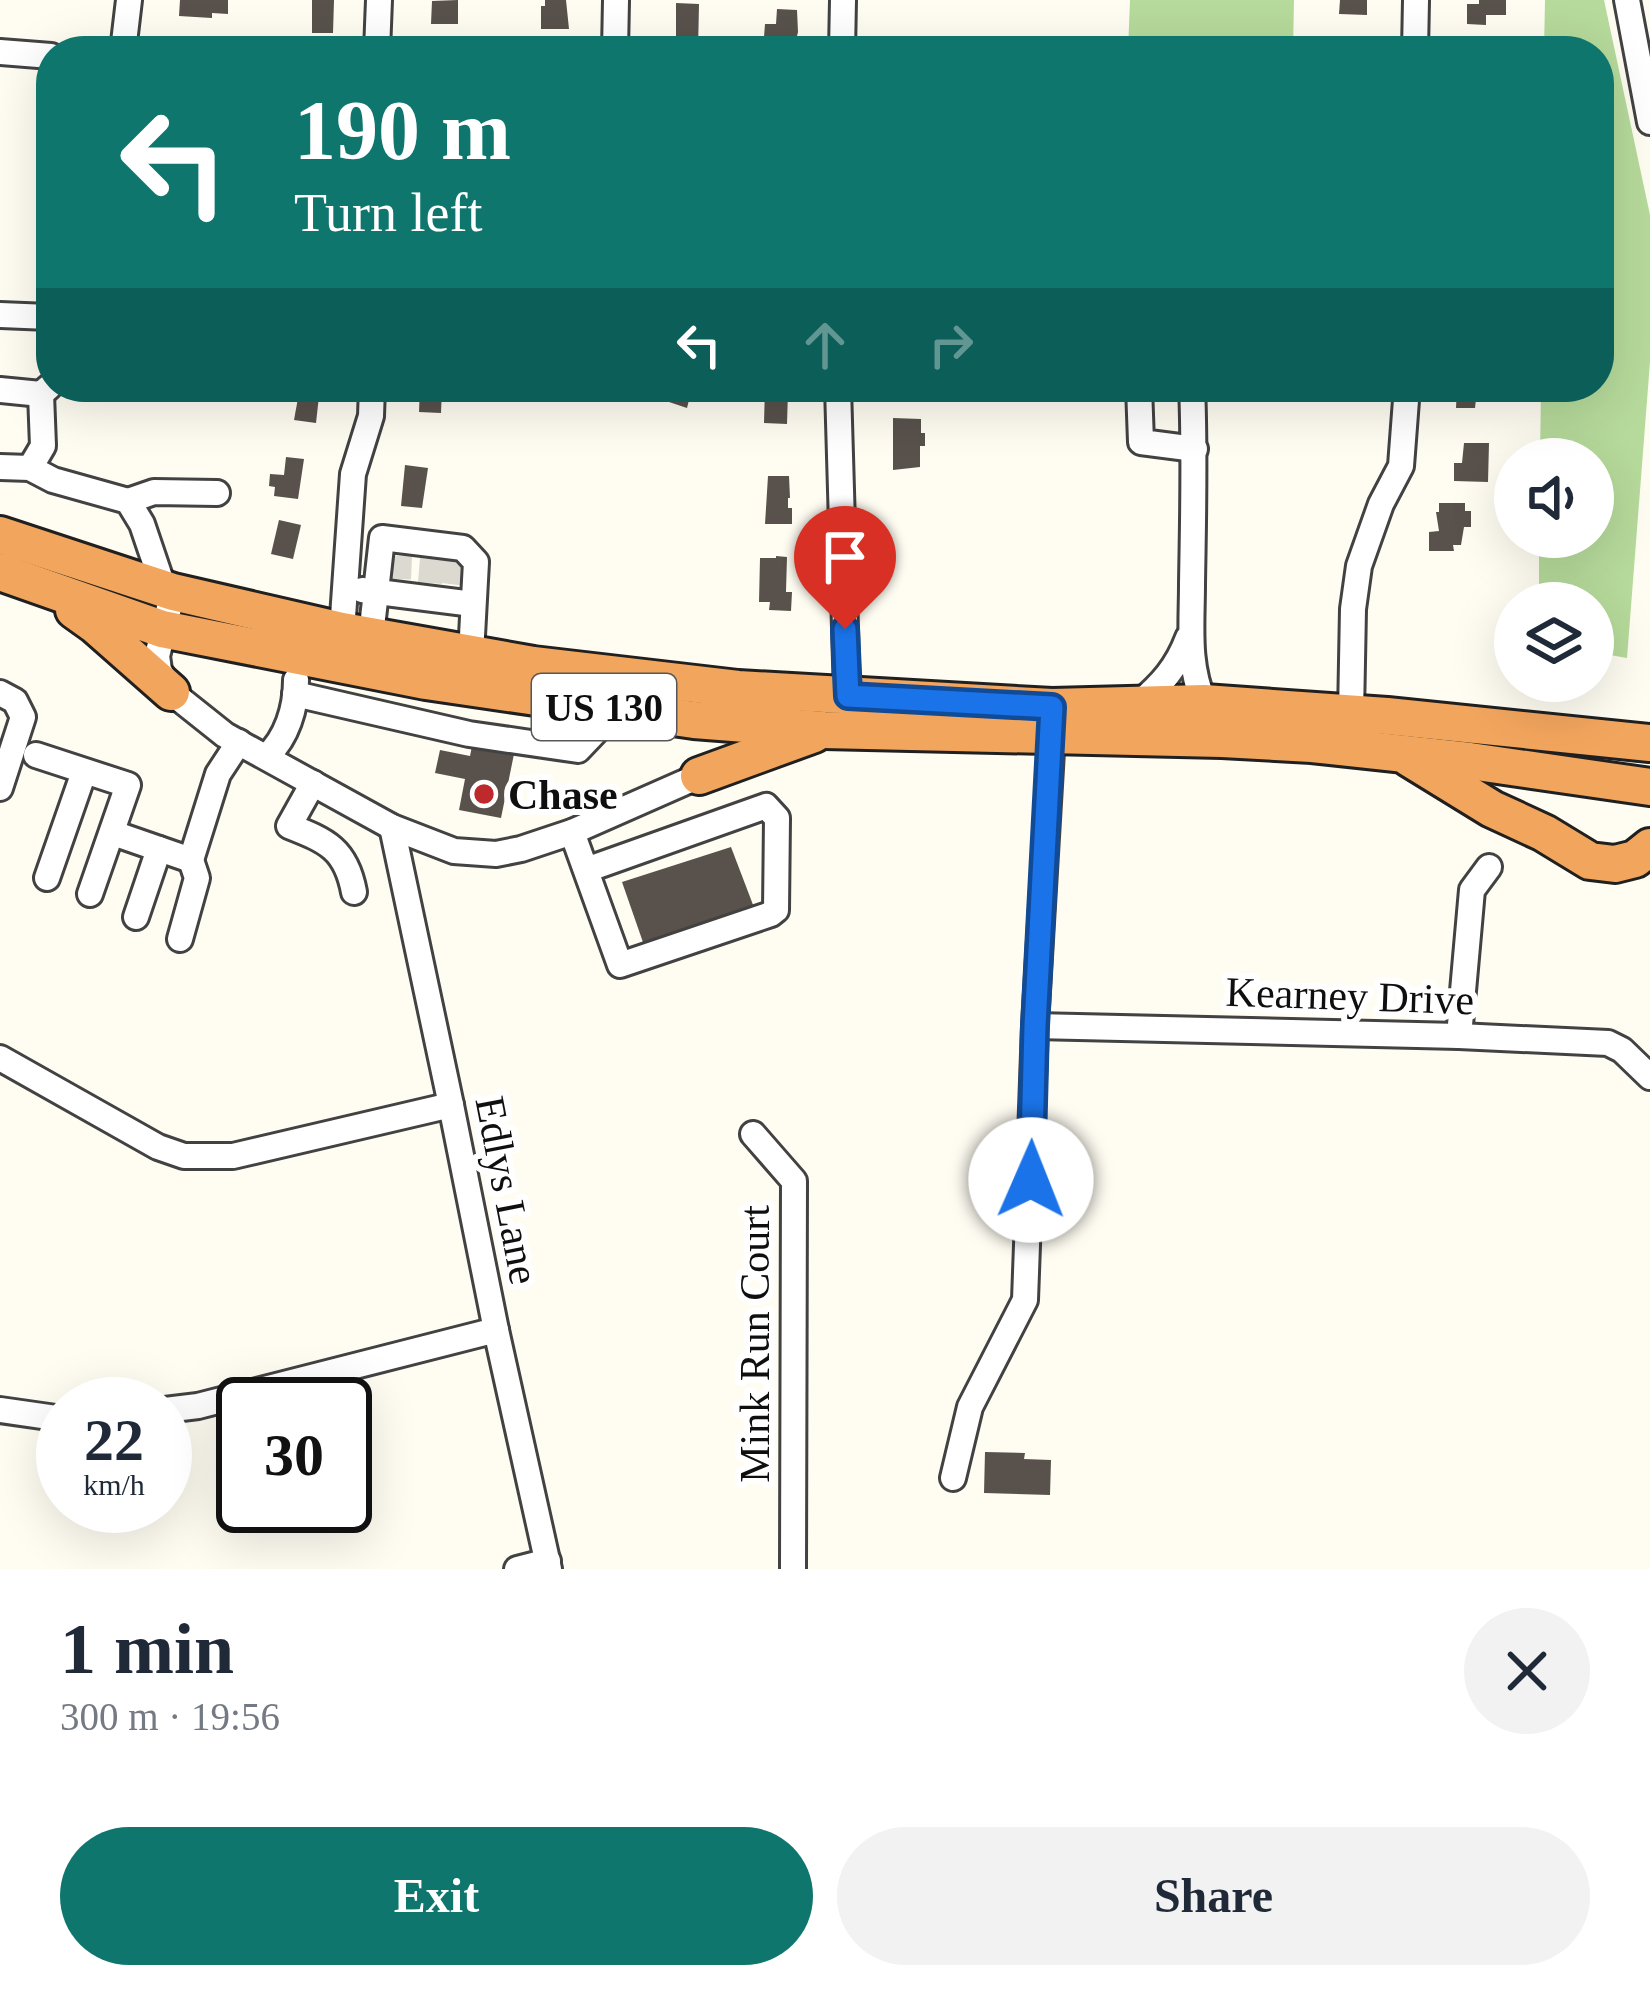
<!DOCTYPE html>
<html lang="en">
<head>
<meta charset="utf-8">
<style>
	body { margin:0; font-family:Georgia,serif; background:#f2f2f3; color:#1f2937; height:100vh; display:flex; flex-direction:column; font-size:45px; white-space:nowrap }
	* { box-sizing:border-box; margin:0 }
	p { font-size:39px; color:#747a83 }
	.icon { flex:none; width:66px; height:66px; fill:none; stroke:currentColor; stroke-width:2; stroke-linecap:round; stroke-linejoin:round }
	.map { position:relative; height:1569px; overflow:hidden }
	.side { display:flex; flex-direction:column; background:#fff; flex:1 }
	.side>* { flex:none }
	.guide { position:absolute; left:36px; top:36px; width:1578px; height:366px; border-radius:48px; box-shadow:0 12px 48px #0002; background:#0f766e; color:#fff; overflow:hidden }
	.fabs { position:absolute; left:1494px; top:438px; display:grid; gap:24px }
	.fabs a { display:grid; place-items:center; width:120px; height:120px; border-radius:50%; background:#fff; box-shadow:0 12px 48px #0002; font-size:60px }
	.speed { position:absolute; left:36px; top:1377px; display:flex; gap:24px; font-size:60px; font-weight:700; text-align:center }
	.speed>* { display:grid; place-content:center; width:156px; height:156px; border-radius:50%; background:#fff; box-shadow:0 12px 48px #0002; line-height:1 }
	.speed small { font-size:30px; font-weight:400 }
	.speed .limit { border:6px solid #111; border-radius:18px; background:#fff; color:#111 }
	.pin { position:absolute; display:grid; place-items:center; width:102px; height:102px; color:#fff; margin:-123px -51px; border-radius:50% 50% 50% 0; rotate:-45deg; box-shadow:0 0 12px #0007 }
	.pin .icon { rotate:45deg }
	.me { position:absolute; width:132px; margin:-66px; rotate:1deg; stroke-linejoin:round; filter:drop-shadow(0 0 9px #0008) }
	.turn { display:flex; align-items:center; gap:42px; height:252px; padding:0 60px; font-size:54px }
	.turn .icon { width:156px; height:156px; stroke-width:2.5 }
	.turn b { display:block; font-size:84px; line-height:102px }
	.lanes { display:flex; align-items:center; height:114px; padding:0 60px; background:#0003; justify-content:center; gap:60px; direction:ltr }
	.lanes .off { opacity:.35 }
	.round { display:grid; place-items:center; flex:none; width:126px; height:126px; border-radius:63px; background:#f2f2f3 }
	.summary { display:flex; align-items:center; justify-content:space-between; height:204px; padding:0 60px }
	h1 { font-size:72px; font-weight:700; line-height:90px }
	.cta { display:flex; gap:24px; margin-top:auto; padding:24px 60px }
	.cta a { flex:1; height:138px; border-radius:72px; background:#0f766e; color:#fff; font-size:48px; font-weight:700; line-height:138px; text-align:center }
	.cta a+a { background:#f2f2f3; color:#1f2937 }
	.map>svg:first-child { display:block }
</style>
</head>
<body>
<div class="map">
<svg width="1650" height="1569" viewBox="0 0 1650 1569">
	<rect width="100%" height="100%" fill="#fffdf2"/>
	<!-- forest -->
	<g fill="#b6da9b">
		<path d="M1130 0H1294L1293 51H1128Z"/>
		<path d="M1545 0H1604L1650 215V362L1627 658 1593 652V603H1539V537H1593V459H1540L1541 387H1599V51H1544Z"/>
	</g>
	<!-- building -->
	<g fill="#58514c">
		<path d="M180 0H228V14L212 13V18L179 16Z"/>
		<path d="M312 0H334L333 33H312Z"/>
		<path d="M458 0V24H431L432 1Z"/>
		<path d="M545 0H566L569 29H541V6H545Z"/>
		<path d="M1340 0H1367V15L1339 14Z"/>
		<path d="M1479 0H1506V15H1486V25L1467 24V4H1479Z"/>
		<path d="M676 3 699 4 698 51H669V37H676Z"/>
		<path d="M777 9 797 10 798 32 796 40H801L800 51H772V37H764L765 24H776Z"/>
		<path d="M300 387H320L316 423 294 420Z"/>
		<path d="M420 387H442L441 413 419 412Z"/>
		<path d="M647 387H702L699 399 690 396 687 408 645 394Z"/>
		<path d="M765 387H794V391H788L787 424 764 423Z"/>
		<path d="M1321 387H1357L1356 400 1331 399V393H1321Z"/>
		<path d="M1496 387 1495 400 1476 399 1475 408H1456L1457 388Z"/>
		<path d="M893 418 921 419V433H925V446H920V467L893 470Z"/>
		<path d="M1464 443H1489L1488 482 1454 481V463H1462Z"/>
		<path d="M286 457 304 459 298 499 274 496 275 487 269 486 270 474 284 475Z"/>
		<path d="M405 465 428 468 422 508 401 506Z"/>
		<path d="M768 476H789L790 498H788V508H792V524H765Z"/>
		<path d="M1439 503H1465V511H1471V527H1464L1461 545H1453L1454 551H1429V532L1439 531 1436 512H1439Z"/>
		<path d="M279 520 301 525 293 559 271 554Z"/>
		<path d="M776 556 787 557 786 592H792L791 611 769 610 770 602H759L760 558H776Z"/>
		<path d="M472 746 514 754 501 818 459 810 465 779 435 773 440 750 470 756Z"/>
		<path d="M731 847 755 910 645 948 622 882Z"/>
		<path d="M985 1452 1025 1453 1024 1459 1051 1460 1050 1495 984 1493Z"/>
	</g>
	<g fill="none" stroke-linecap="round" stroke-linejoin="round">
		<!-- minor-tunnel -->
		<g stroke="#dbd9d0" stroke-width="24" stroke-dasharray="24 12" stroke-linecap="butt">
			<path d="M399 579 400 556"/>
			<path d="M430 583 432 558"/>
			<path d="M450 584 453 561"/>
		</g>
		<!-- minor casing -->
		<g stroke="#424242" stroke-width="30">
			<g id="minor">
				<path d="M1627 0 1650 122"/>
				<path d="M123 51 129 0"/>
				<path d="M377 51 379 0"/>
				<path d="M615 51 616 0"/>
				<path d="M842 51 843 0"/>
				<path d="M1415 51 1416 0"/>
				<path d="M0 52 51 56"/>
				<path d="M0 315 49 317 51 320"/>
				<path d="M838 387 847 696"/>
				<path d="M1139 387 1141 442 1195 449"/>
				<path d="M1192 387C1195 453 1193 518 1192 584 1192 626 1187 663 1204 703"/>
				<path d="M0 390 41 394 49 387"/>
				<path d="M0 467 30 468 53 480 128 501 142 524 164 589"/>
				<path d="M30 468 43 446 41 394"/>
				<path d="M128 501 154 492 217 493"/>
				<path d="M362 590 473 604"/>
				<path d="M173 592 157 656 159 670 171 692 225 735 392 827 454 851 496 854 521 849 572 832 699 776"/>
				<path d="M342 631 353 474 371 416 372 387"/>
				<path d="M371 636 382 538 463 548 476 562 471 654"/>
				<path d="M0 693 15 701 23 717 0 788"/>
				<path d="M295 694 469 734 578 750 617 709"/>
				<path d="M1138 704C1162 684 1177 667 1188 638"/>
				<path d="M1351 714 1353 609 1359 566 1381 504 1401 466 1407 387"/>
				<path d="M36 755 128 785 90 894"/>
				<path d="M266 757C287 738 296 708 296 680"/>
				<path d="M313 783 289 826C327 841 346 849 354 892"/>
				<path d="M392 827 451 1105 496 1330 549 1569"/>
				<path d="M572 832 620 965 771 914 776 910 777 818 766 806 586 870"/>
				<path d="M113 833 191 860 218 774 239 742"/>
				<path d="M47 878 84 772"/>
				<path d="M136 917 159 849"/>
				<path d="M180 939 197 878 191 860"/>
				<path d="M1035 1026 1459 1036 1608 1043 1622 1050 1650 1077"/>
				<path d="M1459 1036 1472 890 1489 867"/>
				<path d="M0 1058 158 1147 184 1156H233L451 1105"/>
				<path d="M753 1134 794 1181 793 1569"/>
				<path d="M0 1410 63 1419"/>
				<path d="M165 1410 198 1406 496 1330"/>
				<path d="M953 1478 970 1407 1025 1300 1035 1026 1052 734"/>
				<path d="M517 1569 548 1561"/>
			</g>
		</g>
		<!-- highway casing -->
		<g stroke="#202020" stroke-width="42">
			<g id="highway">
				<path d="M0 535 173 592 342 631 533 665 738 689 1052 707 1204 703 1387 716 1650 743"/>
				<path d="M0 572 162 629 426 681 694 720 824 730 1222 739 1312 744 1470 761 1650 787"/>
				<path d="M74 610 95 625 171 692"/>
				<path d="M1409 758 1492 809 1544 833 1590 861 1615 864 1635 859 1650 847"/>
				<path d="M699 776 814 734"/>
			</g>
		</g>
		<!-- minor -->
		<use href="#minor" stroke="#fff" stroke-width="24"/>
		<!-- highway -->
		<use href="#highway" stroke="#f2a55d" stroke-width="36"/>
	</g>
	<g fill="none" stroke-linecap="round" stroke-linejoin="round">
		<!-- route casing -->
		<g stroke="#114b97" stroke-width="30">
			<path id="route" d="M845 629 848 696 1052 707 1035 1026 1031 1180"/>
		</g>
		<!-- route -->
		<use href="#route" stroke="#1a73e8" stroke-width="21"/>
	</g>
	<!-- markers -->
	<circle fill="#be292c" stroke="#fff" stroke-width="4.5" cx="484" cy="794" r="12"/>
	<g text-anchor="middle" stroke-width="12" stroke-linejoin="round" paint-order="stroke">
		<!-- shield labels -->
		<rect fill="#fff" stroke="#575757" stroke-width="3" x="532" y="674" width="144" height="66" rx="9"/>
		<g font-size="39" font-weight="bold" fill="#0f0f0f">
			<text x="604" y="721">US 130</text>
		</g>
		<!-- poi labels -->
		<g font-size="42" font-weight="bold" fill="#0f0f0f" stroke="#fff" text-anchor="start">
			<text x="508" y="809">Chase</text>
		</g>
		<!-- street labels -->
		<g font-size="42" fill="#0f0f0f" stroke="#fff">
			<text transform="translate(1350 995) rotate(2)" y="15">Kearney Drive</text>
			<text transform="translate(508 1190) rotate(79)" y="15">Edlys Lane</text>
			<text transform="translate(754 1344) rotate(-90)" y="15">Mink Run Court</text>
		</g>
	</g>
</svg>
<div class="fabs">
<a><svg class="icon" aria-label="sound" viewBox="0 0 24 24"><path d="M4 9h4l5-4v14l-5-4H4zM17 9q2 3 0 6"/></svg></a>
<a><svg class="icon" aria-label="layers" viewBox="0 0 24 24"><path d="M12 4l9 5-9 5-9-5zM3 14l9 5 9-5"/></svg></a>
</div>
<div class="speed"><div>22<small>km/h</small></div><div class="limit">30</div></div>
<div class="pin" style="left:845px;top:629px;background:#d93025"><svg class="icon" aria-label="arrive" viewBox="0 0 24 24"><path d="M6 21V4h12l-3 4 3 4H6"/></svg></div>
<svg class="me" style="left:1031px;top:1180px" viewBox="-20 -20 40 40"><circle r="19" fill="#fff"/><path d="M0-13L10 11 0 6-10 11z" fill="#1a73e8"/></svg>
<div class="guide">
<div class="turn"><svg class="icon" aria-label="left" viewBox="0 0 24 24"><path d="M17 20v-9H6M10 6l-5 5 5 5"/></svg><div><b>190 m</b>Turn left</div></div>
<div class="lanes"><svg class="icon" aria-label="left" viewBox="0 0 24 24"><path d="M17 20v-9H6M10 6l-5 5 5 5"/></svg><svg class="icon off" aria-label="ahead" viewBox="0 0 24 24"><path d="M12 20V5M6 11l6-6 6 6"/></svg><svg class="icon off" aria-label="right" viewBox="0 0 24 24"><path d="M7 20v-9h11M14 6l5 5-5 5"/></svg></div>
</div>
</div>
<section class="side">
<div class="summary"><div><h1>1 min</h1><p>300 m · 19:56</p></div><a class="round"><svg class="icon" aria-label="close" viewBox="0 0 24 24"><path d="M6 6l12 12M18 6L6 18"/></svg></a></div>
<div class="cta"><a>Exit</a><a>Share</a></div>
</section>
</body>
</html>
